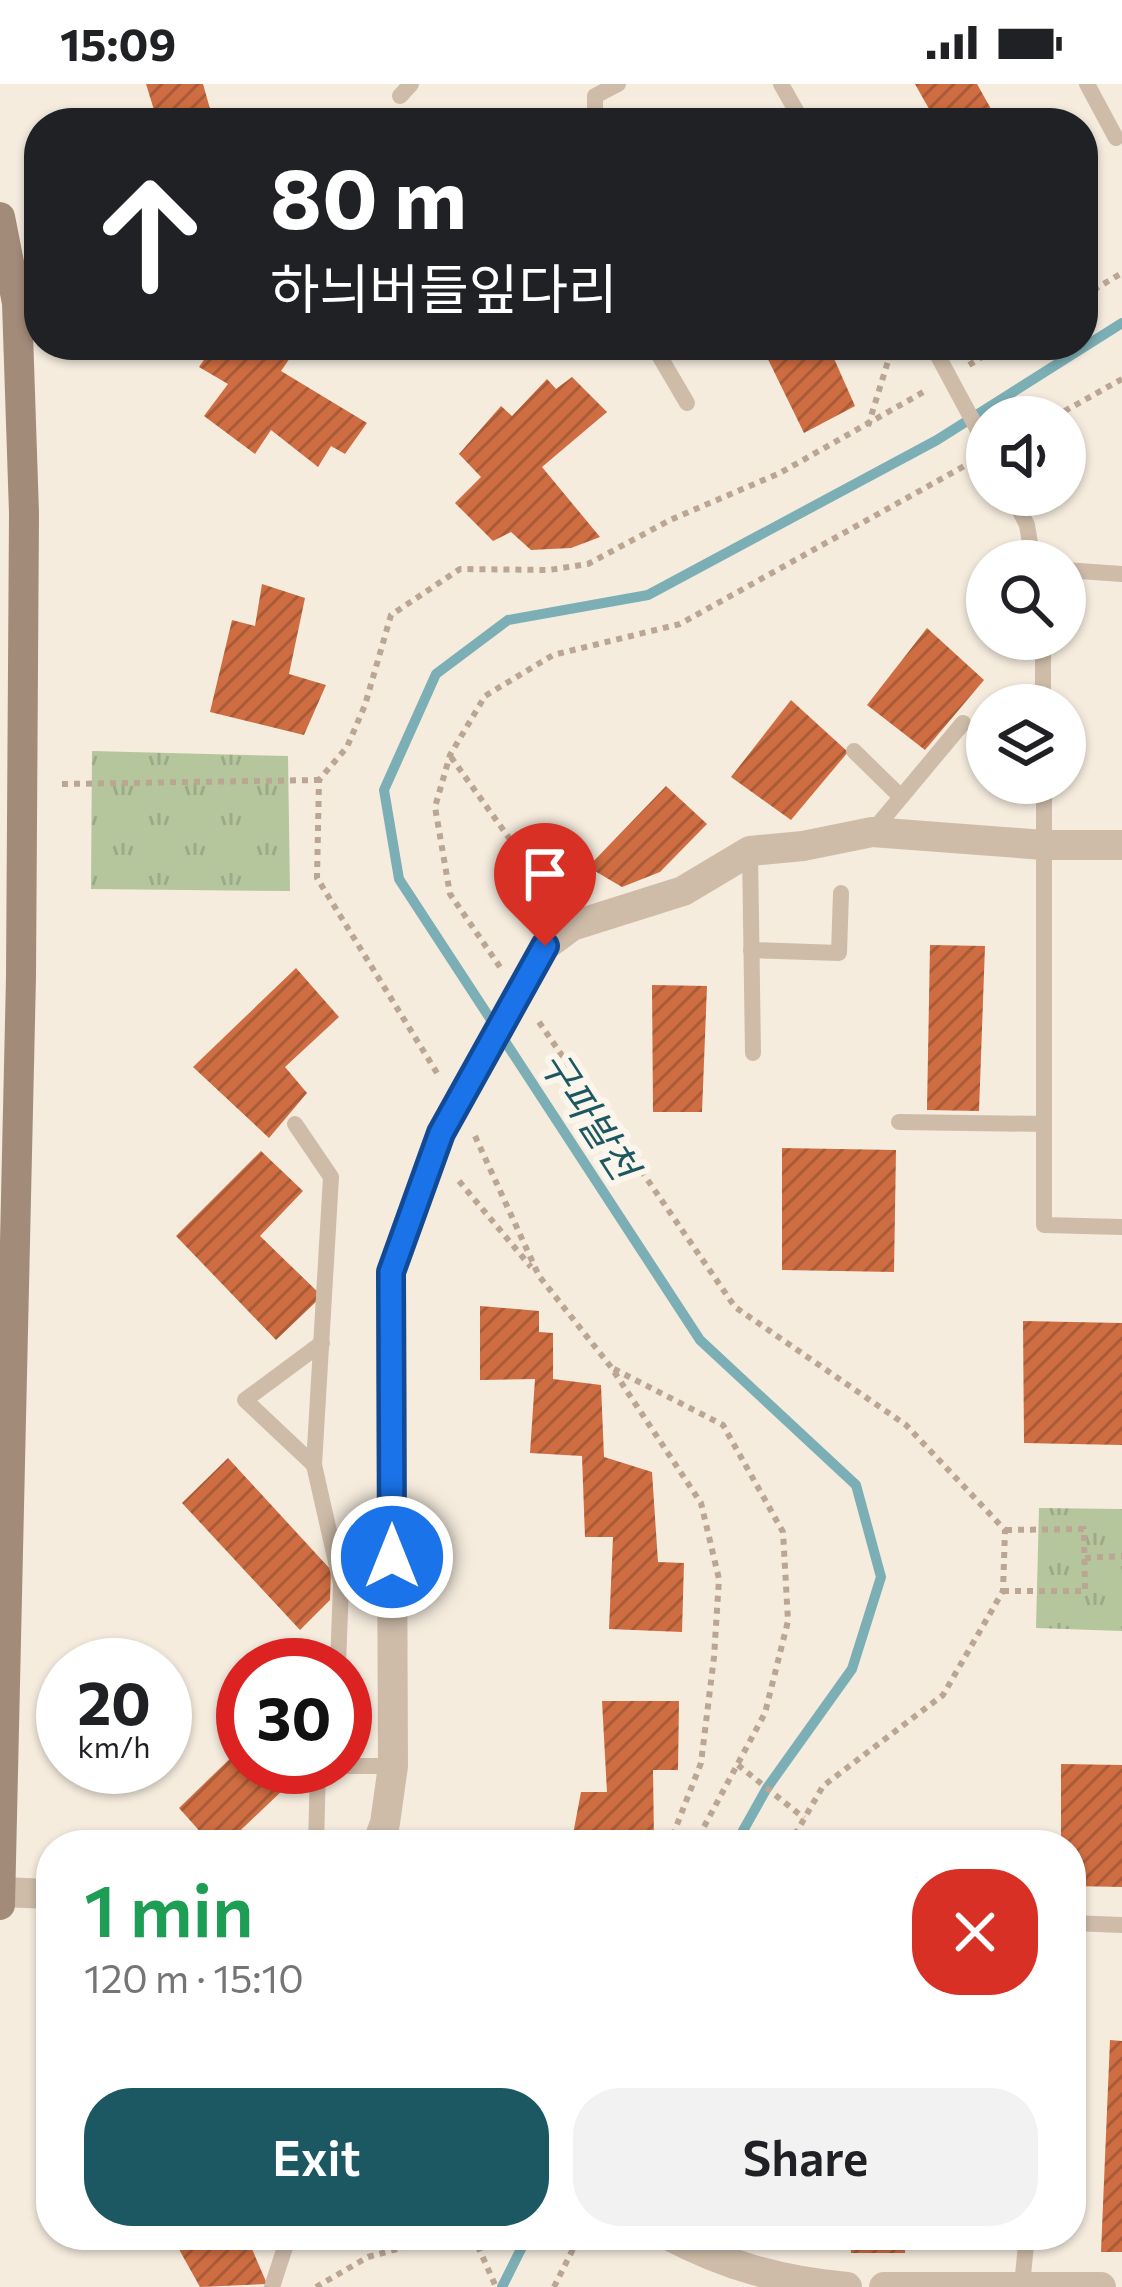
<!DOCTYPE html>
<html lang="en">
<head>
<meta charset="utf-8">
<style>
	body { margin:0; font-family:Commissioner,"Noto Sans KR",sans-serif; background:#f2f2f2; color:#202124; height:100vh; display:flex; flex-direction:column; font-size:45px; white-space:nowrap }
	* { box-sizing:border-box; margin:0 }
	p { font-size:39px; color:#757577 }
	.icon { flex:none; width:66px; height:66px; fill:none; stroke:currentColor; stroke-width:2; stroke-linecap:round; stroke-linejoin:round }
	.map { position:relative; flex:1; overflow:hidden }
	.side { position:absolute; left:36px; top:1746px; width:1050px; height:420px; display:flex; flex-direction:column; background:#fff; border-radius:48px; box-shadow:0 3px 9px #0004 }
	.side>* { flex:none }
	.hud { position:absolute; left:24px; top:24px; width:1074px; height:252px; border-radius:48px; box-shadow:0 3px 9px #0004; background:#202124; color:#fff; overflow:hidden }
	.buttons { position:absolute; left:966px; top:312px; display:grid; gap:24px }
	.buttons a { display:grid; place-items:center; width:120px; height:120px; border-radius:50%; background:#fff; box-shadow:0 3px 9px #0004; font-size:60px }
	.speed { position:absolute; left:36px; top:1554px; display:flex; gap:24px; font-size:60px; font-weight:700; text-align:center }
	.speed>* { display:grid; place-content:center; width:156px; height:156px; border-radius:50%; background:#fff; box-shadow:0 3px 9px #0004; line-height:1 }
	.speed small { font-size:30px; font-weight:400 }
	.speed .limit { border:18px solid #d22; background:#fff; color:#111 }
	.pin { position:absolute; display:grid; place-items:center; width:102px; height:102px; color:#fff; margin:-123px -51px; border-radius:50% 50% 50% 0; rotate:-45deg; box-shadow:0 0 12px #0007 }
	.pin .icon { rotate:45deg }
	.me { position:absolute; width:132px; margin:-66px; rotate:0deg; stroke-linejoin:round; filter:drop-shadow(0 0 9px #0008) }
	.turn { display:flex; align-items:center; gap:42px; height:252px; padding:0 48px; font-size:54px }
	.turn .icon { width:156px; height:156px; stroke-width:2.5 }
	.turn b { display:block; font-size:84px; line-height:102px }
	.round { display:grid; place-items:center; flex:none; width:126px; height:126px; border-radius:48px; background:#f2f2f2 }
	.overview { display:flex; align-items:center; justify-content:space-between; height:204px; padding:0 48px }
	h1 { font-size:72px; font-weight:600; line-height:90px; color:#1e9e55 }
	.action { display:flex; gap:24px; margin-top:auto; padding:24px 48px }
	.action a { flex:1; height:138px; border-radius:48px; background:#1b5861; color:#fff; font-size:48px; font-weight:600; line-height:138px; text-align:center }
	.action a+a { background:#f2f2f2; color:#202124 }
	.status { display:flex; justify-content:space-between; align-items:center; height:84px; padding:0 60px; background:#fff; direction:ltr }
	.status svg { height:33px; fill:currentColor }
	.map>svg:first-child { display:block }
</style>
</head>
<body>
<div class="status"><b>15:09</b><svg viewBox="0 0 49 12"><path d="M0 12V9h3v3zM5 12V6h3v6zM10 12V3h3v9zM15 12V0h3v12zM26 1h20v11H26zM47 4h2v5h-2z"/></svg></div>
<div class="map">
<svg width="1122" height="2203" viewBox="0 0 1122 2203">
	<defs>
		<pattern id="grass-tufts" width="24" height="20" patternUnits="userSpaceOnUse" patternTransform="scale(3)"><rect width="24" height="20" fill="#b5c69d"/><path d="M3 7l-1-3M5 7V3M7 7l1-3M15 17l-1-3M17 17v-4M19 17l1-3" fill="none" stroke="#9daa87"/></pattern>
		<pattern id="building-hatch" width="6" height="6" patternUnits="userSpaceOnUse" patternTransform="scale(3)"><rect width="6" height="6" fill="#cf6d42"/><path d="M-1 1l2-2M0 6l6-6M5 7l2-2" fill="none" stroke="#a95a37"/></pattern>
	</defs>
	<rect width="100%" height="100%" fill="#f5ecde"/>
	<!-- grass -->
	<g fill="url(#grass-tufts)">
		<path d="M92 667 288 672 290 807 91 805Z"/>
		<path d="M1039 1424 1122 1425V1547L1036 1544Z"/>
	</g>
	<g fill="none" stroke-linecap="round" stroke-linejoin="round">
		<!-- stream -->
		<g stroke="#7bafb5" stroke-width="10">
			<path d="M735 1761 767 1704 852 1585 881 1493 856 1401 700 1256 399 795 384 706 436 590 508 536 648 511 937 356 1122 239"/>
			<path d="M502 2203 528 2151"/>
		</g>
	</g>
	<!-- building -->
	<g fill="url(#building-hatch)">
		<path d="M146 0H203L214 39H158Z"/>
		<path d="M915 0H977L999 39H937Z"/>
		<path d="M214 261H299L281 287 367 339 345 370 331 362 318 383 271 346 255 370 204 332 228 300 199 283Z"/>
		<path d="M761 261H828L855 322 804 349Z"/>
		<path d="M572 293 607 328 542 383 600 453 571 464 531 466 511 448 493 457 455 419 481 393 459 370 501 322 512 332 547 295 556 305Z"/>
		<path d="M262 500 305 514 289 590 326 601 304 651 210 628 232 536 255 542Z"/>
		<path d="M927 544 984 596 925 666 867 621Z"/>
		<path d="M791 616 848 668 791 736 731 693Z"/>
		<path d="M666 702 707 740 660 788 622 803 588 783Z"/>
		<path d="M930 861 985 862 979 1027 927 1026Z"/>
		<path d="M296 884 339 933 285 983 307 1009 269 1054 193 983Z"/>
		<path d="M652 901 707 902 702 1028H653Z"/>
		<path d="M782 1064 896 1066 894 1188 782 1186Z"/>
		<path d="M261 1067 303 1107 260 1152 322 1212 276 1256 176 1152Z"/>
		<path d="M480 1222 539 1227V1248L553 1249V1295L601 1301 604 1373 652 1388 658 1478 684 1479 682 1548 609 1545 613 1453H585L582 1372 530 1369 535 1295 480 1296Z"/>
		<path d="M1023 1237 1122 1239V1361L1024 1359Z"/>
		<path d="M228 1374 331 1486 330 1516 300 1546 182 1419Z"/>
		<path d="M602 1617H679L678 1686H653L654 1755 641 1761H571L581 1708H607Z"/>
		<path d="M243 1662V1683H307L225 1761H212L179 1724Z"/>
		<path d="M1061 1680 1122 1681V1803L1071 1802V1761H1061Z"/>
		<path d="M1110 1956 1122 1957V2168H1101Z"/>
		<path d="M171 2151H246L267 2200 200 2203Z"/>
		<path d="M851 2151H906L905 2169H851Z"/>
	</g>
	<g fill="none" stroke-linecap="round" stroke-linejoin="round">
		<!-- path -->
		<g stroke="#baa693" stroke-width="6" stroke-dasharray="6 6" stroke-linecap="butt">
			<path d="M1083 212 1122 189"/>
			<path d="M969 281 1002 261"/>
			<path d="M1054 333 1122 295"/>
			<path d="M868 342 893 261"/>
			<path d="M451 673 555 818"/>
			<path d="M62 700 319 696"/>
			<path d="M500 883 450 810 435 723 450 671 485 612 553 571 680 540 968 380"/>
			<path d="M539 938 735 1223 906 1341 1005 1446 1003 1507 943 1611 823 1702 789 1761"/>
			<path d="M437 989 317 794 319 696 347 663 365 621 391 531 460 485 549 486 588 480 670 436 780 389 927 306"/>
			<path d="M475 1052 539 1192 611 1283 701 1419 719 1495 714 1573 701 1679 669 1761"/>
			<path d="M459 1097 531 1183"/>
			<path d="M614 1285 723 1341 783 1448 788 1537 765 1629 699 1752 690 1761"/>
			<path d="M1085 1474 1122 1472"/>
			<path d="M1003 1507H1085L1084 1445 1005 1446"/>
			<path d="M738 1681 804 1734"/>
			<path d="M473 2151 496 2203"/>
			<path d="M316 2203 368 2173 448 2151"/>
			<path d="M554 2203 580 2151"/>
		</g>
		<!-- lane -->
		<g stroke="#cebca9" stroke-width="16">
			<path d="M781 0 803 39"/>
			<path d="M1087 0 1116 54"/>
			<path d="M400 12 411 0"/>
			<path d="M595 39V12L618 0"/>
			<path d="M653 261 687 319"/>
			<path d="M1012 411 1027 441 1033 477"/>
			<path d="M1065 486 1122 490"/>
			<path d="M1043 555V621"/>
			<path d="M854 667 901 713"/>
			<path d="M1044 699V1141L1122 1143"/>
			<path d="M872 748 963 639"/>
			<path d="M750 767 753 969"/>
			<path d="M751 866 839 869 841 809"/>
			<path d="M899 1038 1044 1040"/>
			<path d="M295 1040 331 1093 314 1381 341 1500 338 1581"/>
			<path d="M314 1381 245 1316 322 1259"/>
			<path d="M345 1682H393"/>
			<path d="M316 1761 318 1683"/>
			<path d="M1071 1839 1122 1841"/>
			<path d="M1022 2201 1027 2151"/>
			<path d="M272 2203 289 2151"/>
		</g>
		<!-- street -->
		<g stroke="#cebca9" stroke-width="30">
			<path d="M545 862 572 842 683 807 750 767 803 762 872 748 1044 761H1122"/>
			<path d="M377 1761 385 1739 393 1682 391 1188 441 1049"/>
			<path d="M1 1808 51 1810"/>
			<path d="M668 2151C726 2182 782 2197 847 2203"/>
			<path d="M884 2203H1101"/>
		</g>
		<!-- secondary -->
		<path stroke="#a38b7a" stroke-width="30" d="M0 133 17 219 24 429 21 893 0 1821"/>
		<!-- lane-bridge -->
		<path stroke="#cebca9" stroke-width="16" d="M932 261 987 363"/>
		<!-- street-bridge -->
		<path stroke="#cebca9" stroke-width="30" d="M441 1049 545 862"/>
	</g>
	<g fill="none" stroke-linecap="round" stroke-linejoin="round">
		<!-- route casing -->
		<g stroke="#114b97" stroke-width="30">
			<path id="route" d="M392 1473 391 1188 441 1049 545 862"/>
		</g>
		<!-- route -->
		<use href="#route" stroke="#1a73e8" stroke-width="21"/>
	</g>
	<g text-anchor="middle" stroke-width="12" stroke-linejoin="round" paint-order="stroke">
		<!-- water labels -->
		<g font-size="39" font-style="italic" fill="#1b5861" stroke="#fcf5ec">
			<text transform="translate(589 1031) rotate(57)" y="14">구파발천</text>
		</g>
	</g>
</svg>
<div class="buttons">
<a><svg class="icon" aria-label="sound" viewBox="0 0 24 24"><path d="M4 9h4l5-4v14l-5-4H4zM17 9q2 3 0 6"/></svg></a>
<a><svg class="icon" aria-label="search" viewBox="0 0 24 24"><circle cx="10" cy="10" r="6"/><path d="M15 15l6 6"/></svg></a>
<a><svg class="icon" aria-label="layers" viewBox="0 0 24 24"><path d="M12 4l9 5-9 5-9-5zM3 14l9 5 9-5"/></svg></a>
</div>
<div class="speed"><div>20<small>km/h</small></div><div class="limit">30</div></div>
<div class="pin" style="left:545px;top:862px;background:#d93025"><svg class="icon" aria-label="arrive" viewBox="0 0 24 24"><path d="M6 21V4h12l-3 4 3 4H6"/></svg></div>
<svg class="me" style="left:392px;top:1473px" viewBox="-20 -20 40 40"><circle r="17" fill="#1a73e8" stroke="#fff" stroke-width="3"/><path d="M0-11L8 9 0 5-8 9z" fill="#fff"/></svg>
<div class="hud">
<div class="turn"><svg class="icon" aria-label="ahead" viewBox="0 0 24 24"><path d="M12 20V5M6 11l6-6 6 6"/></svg><div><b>80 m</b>하늬버들잎다리</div></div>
</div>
<section class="side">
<div class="overview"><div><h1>1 min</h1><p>120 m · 15:10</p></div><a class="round" style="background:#d93025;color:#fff"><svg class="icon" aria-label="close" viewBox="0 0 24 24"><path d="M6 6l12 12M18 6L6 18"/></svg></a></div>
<div class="action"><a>Exit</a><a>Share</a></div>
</section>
</div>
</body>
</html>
